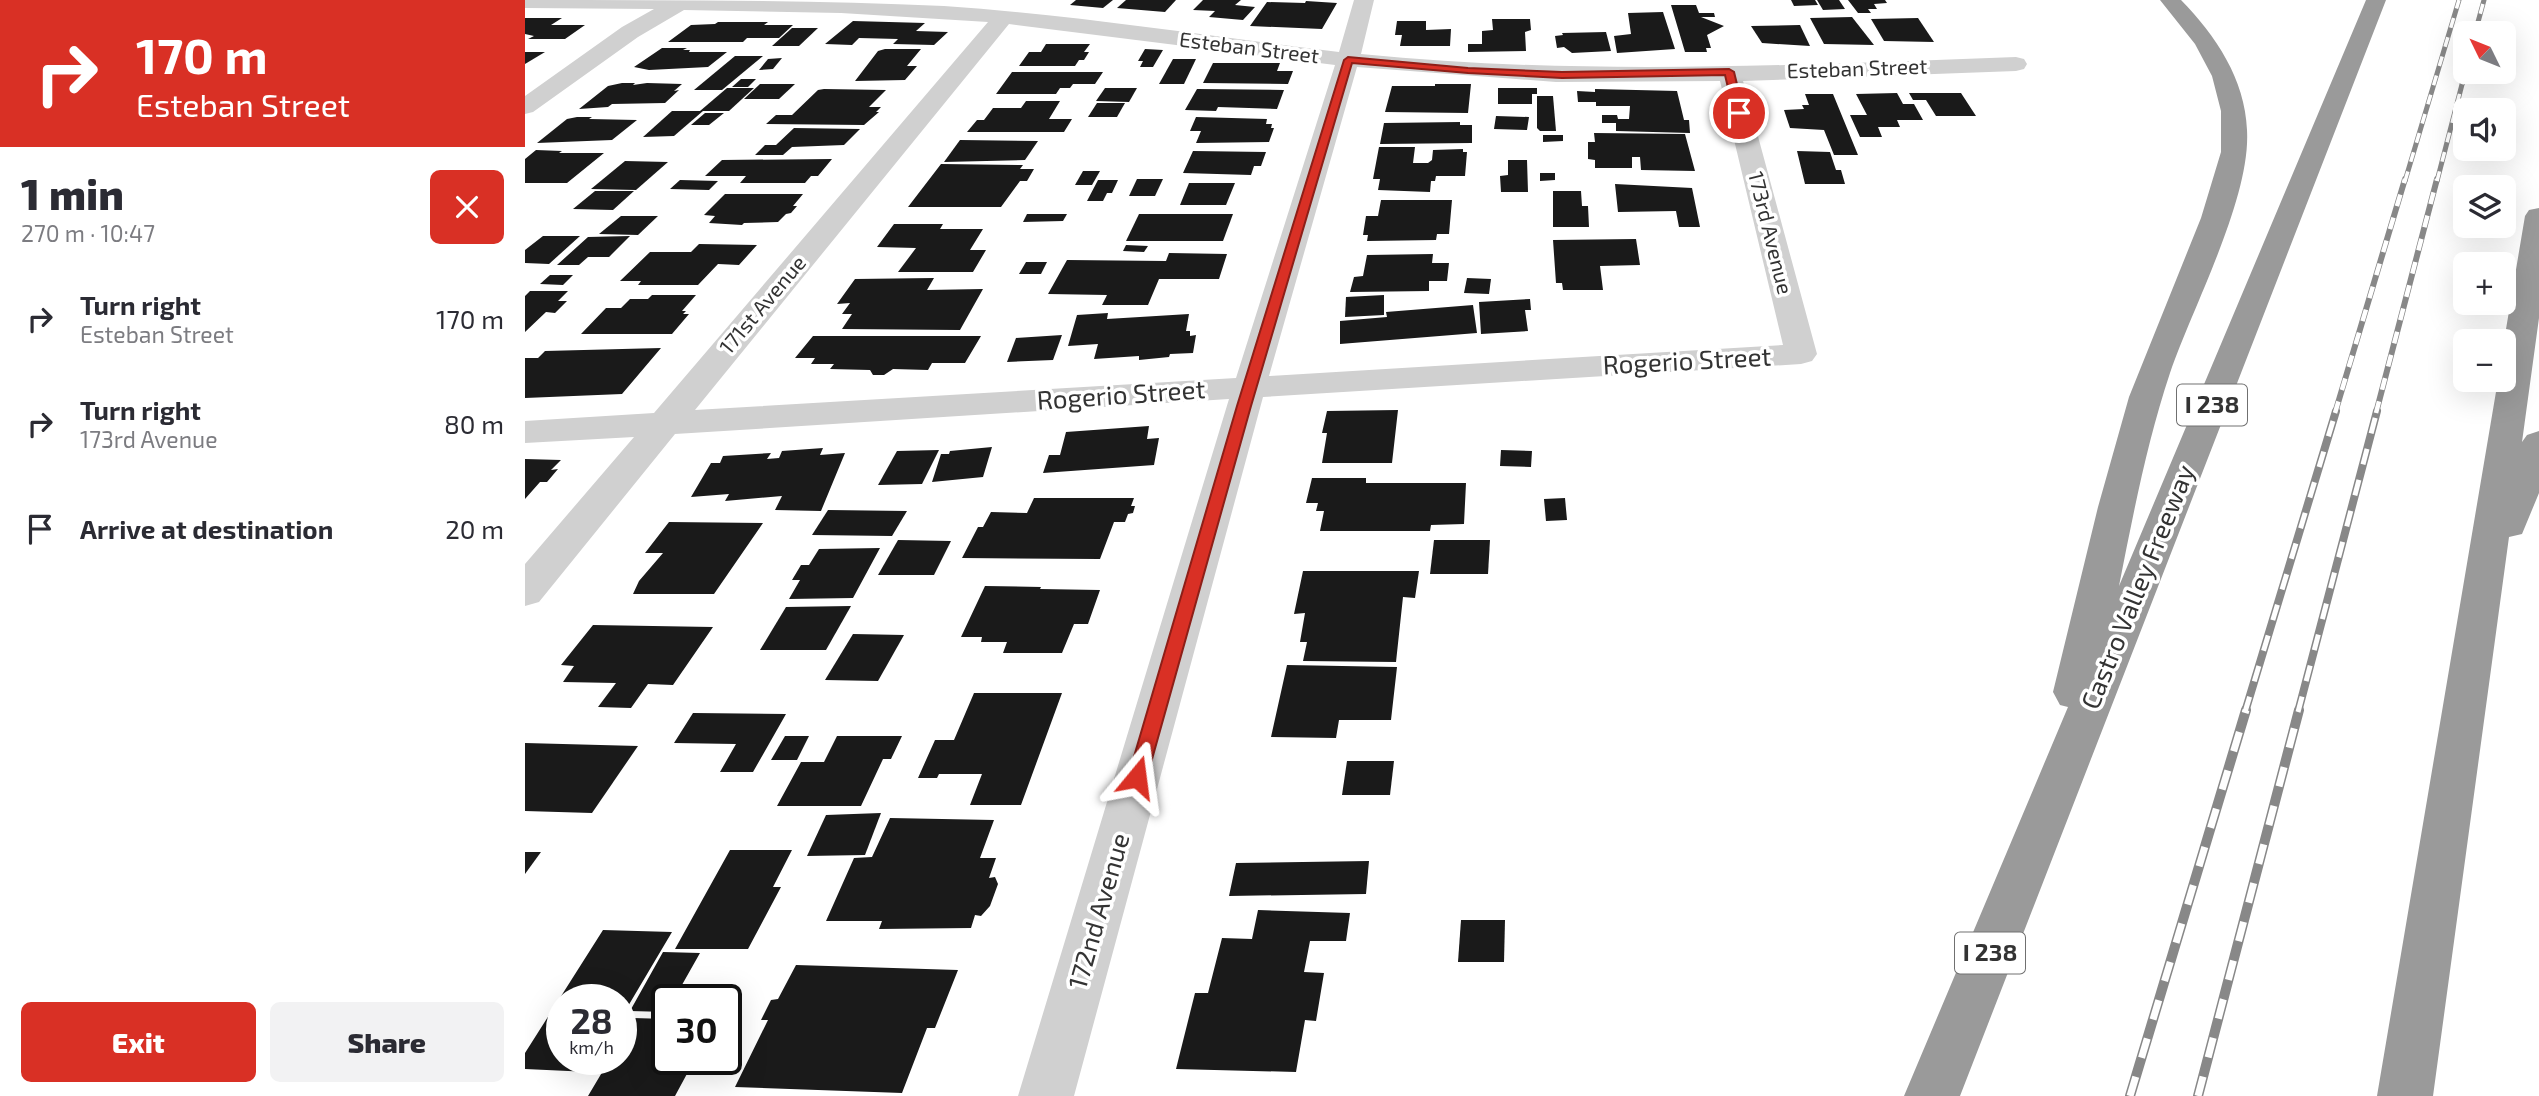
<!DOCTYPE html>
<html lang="en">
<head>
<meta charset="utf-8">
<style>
	body { margin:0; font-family:"Exo 2",sans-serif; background:#f2f2f3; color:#2b2b33; height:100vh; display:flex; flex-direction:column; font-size:26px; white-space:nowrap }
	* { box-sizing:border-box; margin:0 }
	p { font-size:23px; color:#7c7c81 }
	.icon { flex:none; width:38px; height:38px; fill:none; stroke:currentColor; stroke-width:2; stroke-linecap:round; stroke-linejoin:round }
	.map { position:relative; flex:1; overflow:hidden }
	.details { display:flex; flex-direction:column; background:#fff; width:525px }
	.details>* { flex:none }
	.guide { background:#d93025; color:#fff; overflow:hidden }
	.needle { width:46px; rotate:313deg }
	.buttons { position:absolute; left:1928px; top:21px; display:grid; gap:14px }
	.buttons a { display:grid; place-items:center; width:63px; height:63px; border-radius:10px; background:#fff; box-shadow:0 7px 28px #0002; font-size:35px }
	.speed { position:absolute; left:21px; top:984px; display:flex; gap:14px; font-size:35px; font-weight:700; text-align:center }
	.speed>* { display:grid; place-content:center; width:91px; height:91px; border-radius:50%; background:#fff; box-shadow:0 7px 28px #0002; line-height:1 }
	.speed small { font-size:18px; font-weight:400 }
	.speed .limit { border:4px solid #111; border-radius:10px; background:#fff; color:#111 }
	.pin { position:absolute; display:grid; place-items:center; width:60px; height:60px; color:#fff; margin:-30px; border:4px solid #fff; border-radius:50%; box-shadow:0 2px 7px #0007 }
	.me { position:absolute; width:77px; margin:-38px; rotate:16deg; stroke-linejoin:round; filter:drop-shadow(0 0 5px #0008) }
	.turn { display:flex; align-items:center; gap:24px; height:147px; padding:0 21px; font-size:32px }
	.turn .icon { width:91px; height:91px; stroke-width:2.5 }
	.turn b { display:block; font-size:49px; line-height:60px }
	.round { display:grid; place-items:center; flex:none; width:74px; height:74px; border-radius:10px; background:#f2f2f3 }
	.summary { display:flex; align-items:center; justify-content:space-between; height:119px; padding:0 21px }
	h1 { font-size:42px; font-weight:800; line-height:52px }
	.action { display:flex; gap:14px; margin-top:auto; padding:14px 21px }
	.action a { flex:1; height:80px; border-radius:10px; background:#d93025; color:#fff; font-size:28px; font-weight:800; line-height:80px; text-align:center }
	.action a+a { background:#f2f2f3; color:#2b2b33 }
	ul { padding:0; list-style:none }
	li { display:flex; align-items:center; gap:21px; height:105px; padding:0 21px }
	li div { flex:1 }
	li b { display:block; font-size:26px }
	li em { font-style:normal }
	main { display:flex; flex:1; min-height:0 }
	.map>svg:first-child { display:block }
</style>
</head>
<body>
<main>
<section class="details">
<div class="guide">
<div class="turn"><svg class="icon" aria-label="right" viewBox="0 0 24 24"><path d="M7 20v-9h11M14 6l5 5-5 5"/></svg><div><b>170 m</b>Esteban Street</div></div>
</div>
<div class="summary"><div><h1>1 min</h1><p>270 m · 10:47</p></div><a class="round" style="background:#d93025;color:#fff"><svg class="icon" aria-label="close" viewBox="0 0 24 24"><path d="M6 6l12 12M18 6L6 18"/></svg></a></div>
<ul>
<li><svg class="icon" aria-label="right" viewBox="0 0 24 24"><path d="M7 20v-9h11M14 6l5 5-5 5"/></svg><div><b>Turn right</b><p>Esteban Street</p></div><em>170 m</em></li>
<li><svg class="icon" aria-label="right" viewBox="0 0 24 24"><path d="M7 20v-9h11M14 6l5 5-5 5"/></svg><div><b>Turn right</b><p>173rd Avenue</p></div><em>80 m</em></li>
<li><svg class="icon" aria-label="arrive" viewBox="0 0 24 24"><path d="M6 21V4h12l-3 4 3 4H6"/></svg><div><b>Arrive at destination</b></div><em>20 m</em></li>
</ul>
<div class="action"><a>Exit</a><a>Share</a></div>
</section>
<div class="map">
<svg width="2014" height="1096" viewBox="0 0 2014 1096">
	<rect width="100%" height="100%" fill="#fff"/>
	<!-- building -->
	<g fill="#1a1a1a">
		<path d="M551 0H588L578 8 545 5Z"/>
		<path d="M601 0H651L640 12 592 8Z"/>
		<path d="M678 0H716L710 5 730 7 718 20 684 17 690 11 668 10Z"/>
		<path d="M1266 0H1290L1293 5 1269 6Z"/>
		<path d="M1292 0H1314L1320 9 1298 10Z"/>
		<path d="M1323 0H1360L1362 3 1349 4 1352 9H1343L1346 13H1333Z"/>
		<path d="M781 1 812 3 797 29 725 26 742 2 780 3Z"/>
		<path d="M1146 5H1171L1174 13H1189L1190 17H1176L1199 26 1182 35 1186 48H1181L1182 52H1160Z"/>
		<path d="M1138 12 1150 49 1092 53 1089 36 1106 34 1103 13Z"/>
		<path d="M1327 17 1349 45 1299 44 1285 18Z"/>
		<path d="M0 18H37L26 25H60L40 39H3L9 36 0 34Z"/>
		<path d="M1393 18 1409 42 1359 41 1346 19Z"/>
		<path d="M967 19H1005L1006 30 1000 32 1001 51 943 52V44H957V31L968 30Z"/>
		<path d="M328 21 400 23 391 31 423 32 409 45 368 44 373 39 334 38 327 45 300 44Z"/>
		<path d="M872 21H901V30L926 29 925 46H875L877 35H870Z"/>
		<path d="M193 22H243L239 25H268L254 38H222L218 42H143L166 25 190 24Z"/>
		<path d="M1275 25 1285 46 1237 43 1226 26Z"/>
		<path d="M267 28H293L274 46H247Z"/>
		<path d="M1081 32 1086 51 1047 53 1039 47 1032 48 1030 36 1038 35 1037 33Z"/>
		<path d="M521 44H565L559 52H564L559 60H554L550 66H494L504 52H516Z"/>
		<path d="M137 48H162L158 50H165L164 52H202L183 67 124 70 109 67Z"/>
		<path d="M360 49H396L382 66H392L380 80 330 81 353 51Z"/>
		<path d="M620 49 638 50 628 67H615L618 61H613Z"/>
		<path d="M0 52H20L0 64Z"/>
		<path d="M210 56H238L197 90H169Z"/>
		<path d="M257 58 248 69 234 70 243 59Z"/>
		<path d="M648 59H671L659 84H634Z"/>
		<path d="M688 63H755L752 71H768L763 84 678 83Z"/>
		<path d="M487 72H578L570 84H548L545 88H535L531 94H471Z"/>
		<path d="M216 79H231L223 87H207Z"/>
		<path d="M97 83H110L108 85 122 83 157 84 149 91 154 90 140 103 87 104 83 107 54 109 83 86Z"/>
		<path d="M235 84H270L254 99H219Z"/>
		<path d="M910 84H946L943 113 860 112 867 86H910Z"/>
		<path d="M202 88H229L204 111H175Z"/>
		<path d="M580 88H612L604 102 571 101Z"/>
		<path d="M973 88H1012V94H1007V104H973Z"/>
		<path d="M299 89 361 90 344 107H356L351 112H354L339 125 241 124 251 115H267L293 90Z"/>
		<path d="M672 89 759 90 752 109 693 107 691 111 660 110Z"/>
		<path d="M1070 89 1152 91 1159 120H1164L1165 133 1091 131V123H1077V115H1092L1093 119H1104L1105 106H1071V102H1053L1052 91 1070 92Z"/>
		<path d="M1372 93 1378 104H1389L1398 120H1372L1375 127H1353L1357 137H1335L1325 115H1342L1331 94Z"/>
		<path d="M1384 93H1436L1451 116H1411L1401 100H1388Z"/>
		<path d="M1280 94H1308L1333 155H1309L1299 130 1265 128 1259 110 1279 109 1277 105H1284Z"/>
		<path d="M1012 96H1028L1031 131H1015L1012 128Z"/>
		<path d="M501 101H535L524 119H547L539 132H442L452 120H459L468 108H496Z"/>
		<path d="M572 103H600L592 117H563Z"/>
		<path d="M147 111H178L149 136 118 137Z"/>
		<path d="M180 113H199L184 125H166Z"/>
		<path d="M971 116 1004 117 1002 130 969 129Z"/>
		<path d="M52 117H67L64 119 112 120 87 140 12 143 42 119Z"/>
		<path d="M671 117 742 119 741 124H747L746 128H749L744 142 671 143 676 131H665Z"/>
		<path d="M935 122V125H947V143L855 144 859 123Z"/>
		<path d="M269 128 335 129 319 145 267 147 258 155H230L240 145H251Z"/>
		<path d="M1069 133 1160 134 1170 171 1116 170 1115 157H1107V168H1070V160L1063 159V142H1070Z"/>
		<path d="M1018 135H1038V141L1018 142Z"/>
		<path d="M435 140 513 141 500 160 419 162Z"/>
		<path d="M854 147H890L888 163H903L907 160 908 150 938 149V152H942L940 176H911L910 181H906L905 192 853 190 855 179H848Z"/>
		<path d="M11 150 37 151 34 153H79L42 183H0V159Z"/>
		<path d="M668 151 741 152 736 166H729L726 175 658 173Z"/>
		<path d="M1272 151 1305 152 1311 170H1316L1320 184H1280Z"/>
		<path d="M307 159 293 176H286L280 183H215L221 176H180L197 160Z"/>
		<path d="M983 160H1002L1003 192H976L975 176 983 175Z"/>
		<path d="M100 161 143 162 111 190 66 189Z"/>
		<path d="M416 164 498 165 495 169H509L502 181H495L476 207H383Z"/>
		<path d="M558 171H575L567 185H550Z"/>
		<path d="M1015 173H1030V180L1015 181Z"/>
		<path d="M612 179H638L630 196H604Z"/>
		<path d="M155 180 193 181 184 190 145 189Z"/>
		<path d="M573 180H593L587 193H582L578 201H562Z"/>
		<path d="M664 183H710L701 205H655Z"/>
		<path d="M1090 184 1167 188 1175 227H1154L1151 211 1093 212Z"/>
		<path d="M70 191H109L88 210 48 209Z"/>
		<path d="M1028 191H1056L1057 206H1063L1064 227H1028Z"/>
		<path d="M200 194H278L268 206H272L266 213 261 214 253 222 219 223 217 225 184 223 190 216 179 215Z"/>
		<path d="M856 200H927L924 234H912L911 240 842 241 843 235H838L841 216H853Z"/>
		<path d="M502 214H542L538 221 498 222Z"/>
		<path d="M614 214H708L698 241H601Z"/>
		<path d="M96 216H133L113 235 74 234Z"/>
		<path d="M369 224H418L415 229H458L445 250H461L448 272H373L391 248 352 247Z"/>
		<path d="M18 236H55L24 264 0 263V250Z"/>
		<path d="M105 236 84 257H63L54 265H32L63 237Z"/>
		<path d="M1111 239 1115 265 1075 266 1078 290H1038L1037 283H1031L1028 240Z"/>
		<path d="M174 244 232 245 214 265 193 264 173 285H113L116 281H95L125 252H166Z"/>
		<path d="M601 245 623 246 619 252 598 251Z"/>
		<path d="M644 253 702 254 694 279H634L623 305H577L582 295 523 294 542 260 641 261Z"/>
		<path d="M908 254 907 263H924L922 281H904V291L825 292 829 277 838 276 842 255Z"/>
		<path d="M501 262H522L516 274H494Z"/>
		<path d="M25 275H48L38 285 15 284Z"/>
		<path d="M409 278 402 290 458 289 435 330 317 329 327 314H317L325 303 312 304 330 279Z"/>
		<path d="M942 278 966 279 964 294 939 293Z"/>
		<path d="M5 291H43L33 301H42L30 313 21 312 0 332V296Z"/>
		<path d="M127 295H171L157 311H161L158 314H164L147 334H56L81 308H96L105 299H123Z"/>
		<path d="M859 295V315L820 317 821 297Z"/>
		<path d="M1005 299 1006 310H1000L1003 331 956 334 954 302Z"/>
		<path d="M948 305 952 333 815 344V321L862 317 861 312Z"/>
		<path d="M583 313 582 319 664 314 661 331H665V336L671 335 668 353 645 354 644 357 614 360V356L569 359 573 344 543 346 552 315Z"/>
		<path d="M537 335 528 360 482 362 491 338Z"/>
		<path d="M288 336H456L440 363H407L403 370 368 369 359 375H348L345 370 305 369 309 364H286L290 358H270Z"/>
		<path d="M136 348 97 394 0 398V358H13L20 351Z"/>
		<path d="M873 410 867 463H797L802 433H797L802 411Z"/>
		<path d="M624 426 622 439 634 438 629 465 518 473 524 455H535L541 432Z"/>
		<path d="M467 447 458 477 407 482 416 454H424L425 451Z"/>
		<path d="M298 448 295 455 320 453 296 511 250 510 257 496 200 501 204 494 166 497 186 463H195L198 456 246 453 242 459 254 458 257 451Z"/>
		<path d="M414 450 397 484 353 485 372 451Z"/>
		<path d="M976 450 1007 451 1006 467 975 466Z"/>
		<path d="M0 459 36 460 26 470 33 469 22 482H15L0 499Z"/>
		<path d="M787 478H841V483H941L939 524 906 525 905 531H795L799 511H791L793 503H781Z"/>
		<path d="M509 498H609L606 506H610L608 513 603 514 600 522H589L575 559 437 558 453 527H458L466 512 502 513Z"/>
		<path d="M1040 498 1042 520 1021 521 1019 499Z"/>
		<path d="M303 510 382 511 367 536 287 535Z"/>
		<path d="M144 522 238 523 189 594H108L114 581 138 553H120Z"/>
		<path d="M373 540 426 541 409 575H353Z"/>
		<path d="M909 540H965L963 574H905Z"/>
		<path d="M355 548 328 598 264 599 275 580H267L276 565H284L294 549Z"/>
		<path d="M778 571H894L890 598 878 597 871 662 778 661 782 642H775L780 613 769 614Z"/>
		<path d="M460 586 516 587 515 589 575 590 563 624H549L537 653H478L482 642H456L457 637H436Z"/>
		<path d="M326 606 301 650H235L261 607Z"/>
		<path d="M68 625 188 627 148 685 123 684 106 708 73 707 91 683 38 682 49 666 36 665Z"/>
		<path d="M328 634 379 635 353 681 300 680Z"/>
		<path d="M762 665 872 667 866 720H814L811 738 746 737Z"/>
		<path d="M449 693H537L496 805H445L457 774H414L412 778H393L410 740H429Z"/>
		<path d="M168 713 261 714 228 772H195L211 744 149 743Z"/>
		<path d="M260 736H284L272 760H246Z"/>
		<path d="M312 736H377L366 759H358L336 806H252L276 762H299Z"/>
		<path d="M0 743 113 746 67 813 0 811Z"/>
		<path d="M822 761H869L865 795H817Z"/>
		<path d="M356 813 340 855 282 856 301 815Z"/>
		<path d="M365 818 469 820 455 858H471L464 878 470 877 473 884 465 906 456 916 450 915 446 928 354 929 357 921H301L329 858 347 857Z"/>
		<path d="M205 850H267L248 887H256L223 949H150Z"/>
		<path d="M0 852H16L0 874Z"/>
		<path d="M844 861 841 894 704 896 711 863Z"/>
		<path d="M733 910 825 913 821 941H785L779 972 799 973 791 1021 780 1020 771 1072 651 1069 670 993H683L697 938 727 939Z"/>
		<path d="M936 920H980L979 962H933Z"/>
		<path d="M78 930 147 932 96 1018V999H37V1059H73L65 1072 0 1069V1053Z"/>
		<path d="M138 952 175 953 149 999H142V1012L105 1011Z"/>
		<path d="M271 965 433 970 410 1028H402L377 1093 210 1087 243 1020H236L246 1000 253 999Z"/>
		<path d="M108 1018 142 1019V1033L129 1056 170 1059 150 1096H63L85 1059H96V1039Z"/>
	</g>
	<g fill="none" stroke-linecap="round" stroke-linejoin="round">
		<!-- minor -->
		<path fill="#d0d0d0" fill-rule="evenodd" d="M0 0C140 0 280 0 419 6 551 15 682 36 814 52L829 0H849L836 54C1056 76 1270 65 1491 57L1499 59 1502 64 1499 69 1491 71 1218 81 1292 354 1287 361 1276 364 738 397 549 1096H493L704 399 150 434 14 602 0 606V564L109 437 0 443V421L129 413 463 22 316 13 159 10 113 37 8 112 0 114V96L97 27 129 9 0 8ZM484 24 810 65 711 378 170 410ZM832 67 1031 82 1195 81 1258 345 744 376Z"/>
		<!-- highway -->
		<g fill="#9a9a9a" fill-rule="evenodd">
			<path d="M1635 0H1656C1691 36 1720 79 1722 130 1726 198 1668 306 1645 373 1622 442 1608 515 1594 586L1841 0H1861L1435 1096H1379L1543 707 1535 705 1528 692 1573 507 1604 397 1676 218 1696 152V111L1687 76 1670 44Z"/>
			<path d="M2014 208V318L1997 442 2002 435 2014 431V493L1997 534 1984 537 1908 1096H1852L1973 380H1979V341L2000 216 2004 210Z"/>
		</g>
		<!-- rail-far3 casing -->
		<g stroke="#888" stroke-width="5">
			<g id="rail-far3">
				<path d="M1950 33 1959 0"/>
				<path d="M1880 181 1934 0"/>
				<path d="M1912 181 1941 69"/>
			</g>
		</g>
		<!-- rail-far2 casing -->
		<g stroke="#888" stroke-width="6">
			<g id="rail-far2">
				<path d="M1810 413 1880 179"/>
				<path d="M1851 413 1912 179"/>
			</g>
		</g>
		<!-- rail-far1 casing -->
		<g stroke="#888" stroke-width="8">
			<g id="rail-far1">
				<path d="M1720 712 1811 411"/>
				<path d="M1773 712 1852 411"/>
			</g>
		</g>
		<!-- rail casing -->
		<g stroke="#888" stroke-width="10">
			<g id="rail">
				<path d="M1605 1096 1721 710"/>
				<path d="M1673 1096 1774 710"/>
			</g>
		</g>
		<!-- rail-far3 -->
		<use href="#rail-far3" stroke="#fff" stroke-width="3.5" stroke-dasharray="10" stroke-linecap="butt"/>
		<!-- rail-far2 -->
		<use href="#rail-far2" stroke="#fff" stroke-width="4.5" stroke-dasharray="12" stroke-linecap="butt"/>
		<!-- rail-far1 -->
		<use href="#rail-far1" stroke="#fff" stroke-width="5" stroke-dasharray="16" stroke-linecap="butt"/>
		<!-- rail -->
		<use href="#rail" stroke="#fff" stroke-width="7" stroke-dasharray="20" stroke-linecap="butt"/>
	</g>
	<!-- route -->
	<path fill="#d93025" stroke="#8d1f18" stroke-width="2" d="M823 57 943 68 1037 72 1204 69 1209 72 1219 113 1214 116 1209 113 1200 75 1037 78 943 73 827 63 726 406 622 777 619 783 612 786 606 783 603 777 712 406 819 60Z"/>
	<g text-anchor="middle" stroke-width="7" stroke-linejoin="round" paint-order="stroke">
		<!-- far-street labels -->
		<g font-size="21" fill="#333" stroke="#fff">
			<text transform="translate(724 48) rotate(7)" y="7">Esteban Street</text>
			<text transform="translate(1332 69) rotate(-2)" y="7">Esteban Street</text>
			<text transform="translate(1245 233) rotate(76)" y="7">173rd Avenue</text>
			<text transform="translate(238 305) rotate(-50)" y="7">171st Avenue</text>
		</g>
		<!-- shield labels -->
		<g fill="#fff" stroke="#707070" stroke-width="2">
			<rect x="1652" y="384.5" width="70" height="41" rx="5"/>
			<rect x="1430" y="932.5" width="70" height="41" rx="5"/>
		</g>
		<g font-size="24" font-weight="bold" fill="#333">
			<text x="1687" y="413">I 238</text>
			<text x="1465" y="961">I 238</text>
		</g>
		<!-- street labels -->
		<g font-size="26" fill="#333" stroke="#fff">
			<text transform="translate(1162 361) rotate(-3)" y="9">Rogerio Street</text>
			<text transform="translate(596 395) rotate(-4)" y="9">Rogerio Street</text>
			<text transform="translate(1613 587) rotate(-68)" y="9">Castro Valley Freeway</text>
			<text transform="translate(574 911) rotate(-74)" y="9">172nd Avenue</text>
		</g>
	</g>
</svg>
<div class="buttons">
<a><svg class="needle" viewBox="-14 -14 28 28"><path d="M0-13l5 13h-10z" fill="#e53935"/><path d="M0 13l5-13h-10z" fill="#7c7c81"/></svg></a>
<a><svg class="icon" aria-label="sound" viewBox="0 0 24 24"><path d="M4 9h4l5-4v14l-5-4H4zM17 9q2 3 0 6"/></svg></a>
<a><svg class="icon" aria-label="layers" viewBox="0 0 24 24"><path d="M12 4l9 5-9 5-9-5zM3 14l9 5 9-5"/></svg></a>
<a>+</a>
<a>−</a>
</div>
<div class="speed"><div>28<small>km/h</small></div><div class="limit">30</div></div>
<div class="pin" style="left:1214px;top:113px;background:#d93025"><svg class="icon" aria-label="arrive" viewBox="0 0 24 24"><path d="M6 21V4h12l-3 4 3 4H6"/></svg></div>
<svg class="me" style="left:612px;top:777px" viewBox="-20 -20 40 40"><path d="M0-17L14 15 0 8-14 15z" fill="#d93025" stroke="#fff" stroke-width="4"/></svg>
</div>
</main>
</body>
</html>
